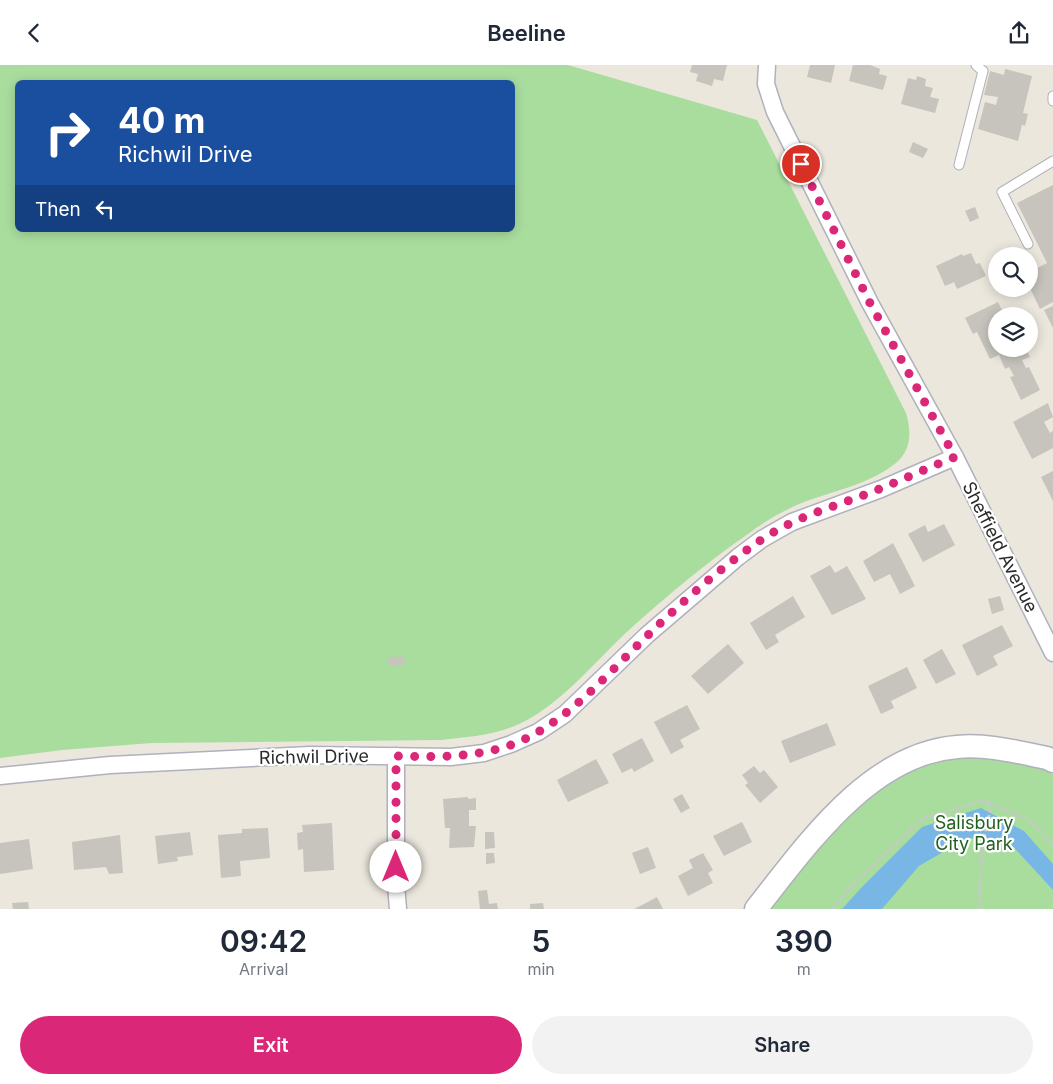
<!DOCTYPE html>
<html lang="en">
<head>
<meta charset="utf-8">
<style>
	body { margin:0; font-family:Inter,sans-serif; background:#f2f2f3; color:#1f2937; height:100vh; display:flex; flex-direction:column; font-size:19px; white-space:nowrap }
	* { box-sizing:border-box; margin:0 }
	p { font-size:16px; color:#747a83 }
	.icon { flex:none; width:28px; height:28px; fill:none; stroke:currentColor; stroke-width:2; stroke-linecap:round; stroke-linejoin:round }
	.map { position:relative; height:844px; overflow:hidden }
	.side { display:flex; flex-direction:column; background:#fff; flex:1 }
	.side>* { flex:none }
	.hud { position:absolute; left:15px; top:15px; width:500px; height:152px; border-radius:8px; box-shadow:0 2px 12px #0003; background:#1a4fa0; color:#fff; overflow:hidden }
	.fabs { position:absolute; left:988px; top:182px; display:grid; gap:10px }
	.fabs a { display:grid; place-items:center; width:50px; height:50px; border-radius:50%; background:#fff; box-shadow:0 2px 12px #0003; font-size:25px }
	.pin { position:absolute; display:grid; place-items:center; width:42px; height:42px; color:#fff; margin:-21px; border:2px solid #fff; border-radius:50%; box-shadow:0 1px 5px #0007 }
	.me { position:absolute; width:55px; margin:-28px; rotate:0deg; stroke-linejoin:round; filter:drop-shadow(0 0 4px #0008) }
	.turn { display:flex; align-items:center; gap:18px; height:105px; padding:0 20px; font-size:22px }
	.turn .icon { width:65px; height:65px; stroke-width:2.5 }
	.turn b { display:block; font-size:35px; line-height:42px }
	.then { display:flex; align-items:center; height:48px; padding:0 20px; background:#0003; gap:10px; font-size:19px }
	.eta { display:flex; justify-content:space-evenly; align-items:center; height:85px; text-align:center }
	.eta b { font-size:30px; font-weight:600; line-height:35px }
	.button { display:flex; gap:10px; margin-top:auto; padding:10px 20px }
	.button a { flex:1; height:58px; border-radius:30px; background:#db2777; color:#fff; font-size:20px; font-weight:600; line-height:58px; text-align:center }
	.button a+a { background:#f2f2f3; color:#1f2937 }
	header { display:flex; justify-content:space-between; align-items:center; height:65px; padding:0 20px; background:#fff; font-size:22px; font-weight:600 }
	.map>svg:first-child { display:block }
</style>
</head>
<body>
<header><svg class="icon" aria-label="back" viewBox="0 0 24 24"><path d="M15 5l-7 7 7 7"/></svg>Beeline<svg class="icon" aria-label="share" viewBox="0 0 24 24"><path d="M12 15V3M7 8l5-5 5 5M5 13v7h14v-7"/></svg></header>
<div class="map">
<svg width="1053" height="844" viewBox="0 0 1053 844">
	<rect width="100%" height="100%" fill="#ebe7dd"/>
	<!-- green -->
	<g fill="#a9dd9e" fill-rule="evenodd">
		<path d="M0 0H568L757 55 906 348C911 365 912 384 897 397 873 418 834 426 804 437 784 445 765 456 748 469 707 497 668 530 630 564 595 596 557 645 512 662 489 671 465 672 441 675L152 678 62 685 0 693ZM18 18H512V165H18Z"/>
		<path d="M980 691 1030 698 1053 709V844H769L847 745 906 708 949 692Z"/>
	</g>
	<!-- water -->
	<path fill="#78b7e5" d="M981 743 1024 766 1053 799V825L1007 775 967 773 919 801 882 844H842L861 823 922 762Z"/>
	<!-- building -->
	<g fill="#c6c4bc">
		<path d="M692 0H727L723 16 714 14 712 21 696 16 698 9 690 7Z"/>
		<path d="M810 0H835L831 18 807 12Z"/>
		<path d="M853 0H870L880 4 879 9 887 11 883 25 849 16Z"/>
		<path d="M1005 4 1032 11 1023 48 1028 49 1025 61 1022 60 1018 76 978 64 985 37 996 40 998 32 984 30 990 6 1004 10Z"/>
		<path d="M917 11 926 14 925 21 933 23 930 32 939 34 935 48 901 39 908 13 916 15Z"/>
		<path d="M913 77 928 84 923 93 909 87Z"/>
		<path d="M1053 120V237L1040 244 1029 221V207L1047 198 1017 138Z"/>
		<path d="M975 142 979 153 970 157 965 146Z"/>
		<path d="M971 188 976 199 980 198 986 211 957 224 954 217 945 221 936 201 962 189 963 191Z"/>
		<path d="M998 237 1005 251H996V284H1026L1030 292 1022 295 1026 303 1029 302 1040 325 1021 335 1010 312 1014 311 1009 302 1005 304 999 290 990 294 977 267 973 269 965 253Z"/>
		<path d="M1053 241V263L1044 245Z"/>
		<path d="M1048 338 1053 352 1044 357 1050 368 1053 366V383L1032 394 1013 357Z"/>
		<path d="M1053 406V436L1041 412Z"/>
		<path d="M944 459 955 480 923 497 908 469 925 460 928 467Z"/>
		<path d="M893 478 915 521 900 529 890 509 874 517 863 496Z"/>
		<path d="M830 500 835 508 847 501 866 534 832 550 810 511Z"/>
		<path d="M793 531 805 552 775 570 779 577 766 585 750 558Z"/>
		<path d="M1000 531 1004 545 992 549 988 534Z"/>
		<path d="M1002 560 1013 581 993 591 998 600 977 611 962 580Z"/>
		<path d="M728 579 744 598 708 629 691 611Z"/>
		<path d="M942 584 956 609 936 619 923 595Z"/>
		<path d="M404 591 405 599 389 601 388 593Z"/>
		<path d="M907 602 917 623 891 636 894 643 881 649 868 621Z"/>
		<path d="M687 640 700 664 680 675 684 682 671 689 654 657Z"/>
		<path d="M827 658 836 680 790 698 781 676Z"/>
		<path d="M642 673 654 696 634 707 632 703 622 708 612 689Z"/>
		<path d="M596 694 609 718 568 737 557 715Z"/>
		<path d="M754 701 760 708 764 705 778 722 760 738 745 720 748 718 742 710Z"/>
		<path d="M682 729 690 743 681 748 673 734Z"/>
		<path d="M468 732V734L476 733V745H469V761H476L474 782 449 783 450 763H445L443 734Z"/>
		<path d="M742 757 752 777 724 791 713 771Z"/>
		<path d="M332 758 334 805 304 807 303 784 298 785 297 768 303 767 302 760Z"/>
		<path d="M268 763 270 793 240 796 241 811 221 813 218 770 242 768V764Z"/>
		<path d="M190 767 193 790 177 792 178 796 158 799 155 771Z"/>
		<path d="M485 767H494L495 783 485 784Z"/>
		<path d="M120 770 123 808 109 809 106 802 74 805 72 777Z"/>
		<path d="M29 774 33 804 0 809V778Z"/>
		<path d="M648 782 656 803 640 809 632 788Z"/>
		<path d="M486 788H494L495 798 486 799Z"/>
		<path d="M703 788 713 805 708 808 713 818 688 831 678 811 693 803 689 795Z"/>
		<path d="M487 825 489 839 497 838 498 844H480L478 826Z"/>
		<path d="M657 832 663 844H634L646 838Z"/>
		<path d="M28 837 29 844H13L12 838Z"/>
		<path d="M543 838 544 844H530V839Z"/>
	</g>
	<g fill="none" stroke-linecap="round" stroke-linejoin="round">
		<!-- lane casing -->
		<g stroke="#b0b1bc" stroke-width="11">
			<g id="lane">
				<path d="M1053 31V36"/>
				<path d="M959 100 983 6 976 0"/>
				<path d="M1028 179 1002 127 1053 96"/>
			</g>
		</g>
		<!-- street casing -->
		<g stroke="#b0b1bc" stroke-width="19">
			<g id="street">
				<path d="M767 0 766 19 775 47 870 238 955 392 1053 588"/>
				<path d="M396 691V820L398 844"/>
				<path d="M0 711 110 700 310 690 451 692 484 688 511 679 538 667 565 649 647 570 738 492 762 474 792 457 881 424 955 392"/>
			</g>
		</g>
		<!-- secondary casing -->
		<g stroke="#b0b1bc" stroke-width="25">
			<path id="secondary" d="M756 844C807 780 869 689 957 682 988 679 1017 687 1047 693L1053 696"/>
		</g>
		<!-- path -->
		<g stroke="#c8c8c8" stroke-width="3" stroke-dasharray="4 2.5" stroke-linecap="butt">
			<path d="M832 844 849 823 922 754 981 736 989 737 1032 757 1053 780"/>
			<path d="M979 844 982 781 990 747 989 737"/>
		</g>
		<!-- lane -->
		<use href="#lane" stroke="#fff" stroke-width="9"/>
		<!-- street -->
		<use href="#street" stroke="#fff" stroke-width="16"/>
		<!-- secondary -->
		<use href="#secondary" stroke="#fff" stroke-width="22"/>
	</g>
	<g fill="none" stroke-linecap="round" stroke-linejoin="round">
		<!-- route -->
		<path stroke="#db2777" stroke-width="9" stroke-dasharray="0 16.2" d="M396 802V691C435 692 473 693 511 680 566 659 604 612 646 572 681 538 720 503 761 475 798 450 841 440 882 423 906 413 930 402 955 392L870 238 801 99"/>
	</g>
	<g text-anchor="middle" stroke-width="4.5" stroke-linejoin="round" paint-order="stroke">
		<!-- street labels -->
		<g font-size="18" fill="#2a2a2a" stroke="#fff">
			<text transform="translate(1000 482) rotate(63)" y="6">Sheffield Avenue</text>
			<text transform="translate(314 692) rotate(-1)" y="6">Richwil Drive</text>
		</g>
		<!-- park labels -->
		<g font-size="18" fill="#236120" stroke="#fff">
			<text x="974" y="764">Salisbury<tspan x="974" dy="21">City Park</tspan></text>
		</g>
	</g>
</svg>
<div class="fabs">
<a><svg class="icon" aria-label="search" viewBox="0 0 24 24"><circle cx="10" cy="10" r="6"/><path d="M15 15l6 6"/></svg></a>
<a><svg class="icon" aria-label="layers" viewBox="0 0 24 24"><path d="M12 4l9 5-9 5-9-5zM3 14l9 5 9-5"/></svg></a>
</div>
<div class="pin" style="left:801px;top:99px;background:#d93025"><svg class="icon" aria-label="arrive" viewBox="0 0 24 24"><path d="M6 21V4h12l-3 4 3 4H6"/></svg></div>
<svg class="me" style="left:396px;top:802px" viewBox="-20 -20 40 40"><circle r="19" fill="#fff"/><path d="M0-13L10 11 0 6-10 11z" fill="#db2777"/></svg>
<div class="hud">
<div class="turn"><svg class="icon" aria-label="right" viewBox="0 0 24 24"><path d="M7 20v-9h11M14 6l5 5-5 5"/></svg><div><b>40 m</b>Richwil Drive</div></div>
<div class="then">Then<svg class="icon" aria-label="left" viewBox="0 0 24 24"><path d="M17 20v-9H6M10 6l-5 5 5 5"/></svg></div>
</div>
</div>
<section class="side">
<div class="eta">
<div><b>09:42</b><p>Arrival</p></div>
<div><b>5</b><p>min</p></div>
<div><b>390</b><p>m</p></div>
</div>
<div class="button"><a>Exit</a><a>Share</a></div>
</section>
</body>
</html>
